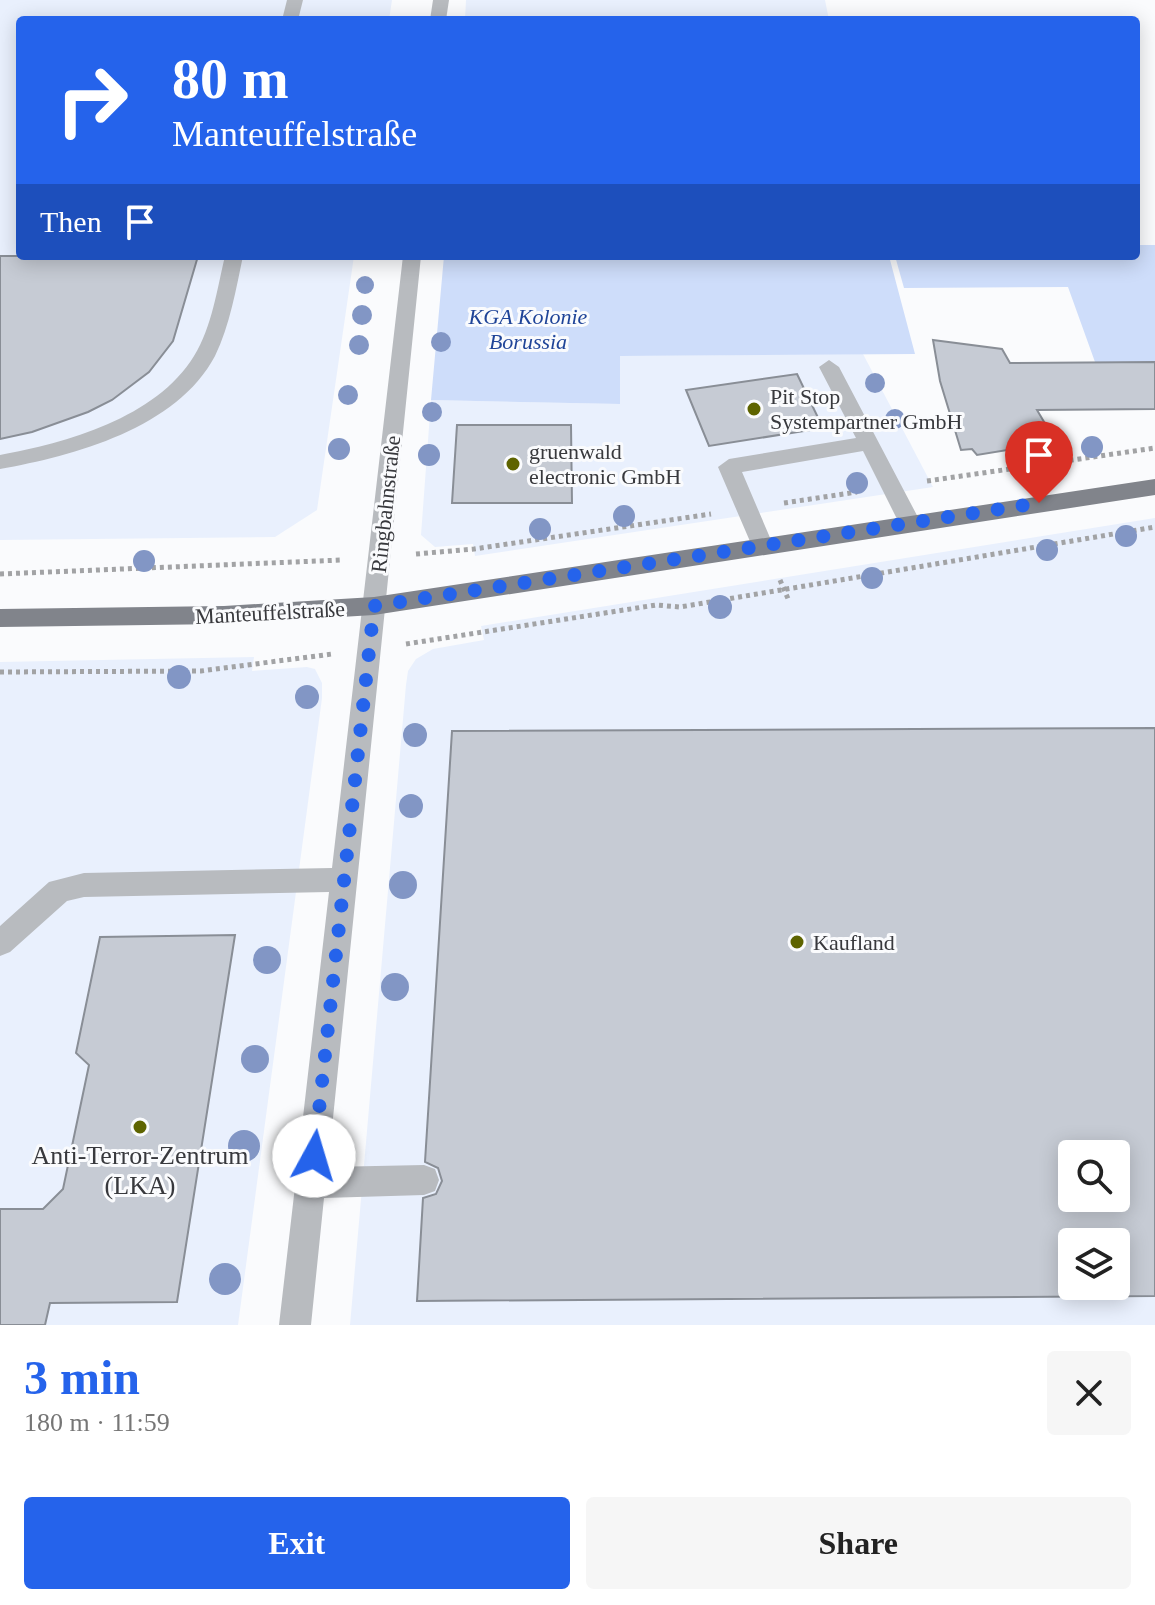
<!DOCTYPE html>
<html lang="en">
<head>
<meta charset="utf-8">
<style>
	body { margin:0; font-family:"Times New Roman",serif; background:#f6f6f6; color:#222; height:100vh; display:flex; flex-direction:column; font-size:30px; white-space:nowrap }
	* { box-sizing:border-box; margin:0 }
	p { font-size:26px; color:#767676 }
	.icon { flex:none; width:44px; height:44px; fill:none; stroke:currentColor; stroke-width:2; stroke-linecap:round; stroke-linejoin:round }
	.map { position:relative; height:1325px; overflow:hidden }
	.side { display:flex; flex-direction:column; background:#fff; flex:1 }
	.side>* { flex:none }
	.banner { position:absolute; left:16px; top:16px; width:1124px; height:244px; border-radius:8px; box-shadow:0 4px 20px #0003; background:#2563eb; color:#fff; overflow:hidden }
	.controls { position:absolute; left:1058px; top:1140px; display:grid; gap:16px }
	.controls a { display:grid; place-items:center; width:72px; height:72px; border-radius:8px; background:#fff; box-shadow:0 4px 20px #0003; font-size:40px }
	.pin { position:absolute; display:grid; place-items:center; width:68px; height:68px; color:#fff; margin:-82px -34px; border-radius:50% 50% 50% 0; rotate:-45deg; box-shadow:0 0 8px #0007 }
	.pin .icon { rotate:45deg }
	.me { position:absolute; width:88px; margin:-44px; rotate:6deg; stroke-linejoin:round; filter:drop-shadow(0 0 6px #0008) }
	.turn { display:flex; align-items:center; gap:28px; height:168px; padding:0 24px; font-size:36px }
	.turn .icon { width:104px; height:104px; stroke-width:2.5 }
	.turn b { display:block; font-size:56px; line-height:68px }
	.then { display:flex; align-items:center; height:76px; padding:0 24px; background:#0003; gap:16px; font-size:30px }
	.round { display:grid; place-items:center; flex:none; width:84px; height:84px; border-radius:8px; background:#f6f6f6 }
	.head { display:flex; align-items:center; justify-content:space-between; height:136px; padding:0 24px }
	h1 { font-size:48px; font-weight:800; line-height:60px; color:#2563eb }
	.cta { display:flex; gap:16px; margin-top:auto; padding:16px 24px }
	.cta a { flex:1; height:92px; border-radius:8px; background:#2563eb; color:#fff; font-size:32px; font-weight:800; line-height:92px; text-align:center }
	.cta a+a { background:#f6f6f6; color:#222 }
	.map>svg:first-child { display:block }
</style>
</head>
<body>
<div class="map">
<svg width="1155" height="1325" viewBox="0 0 1155 1325">
	<rect width="100%" height="100%" fill="#fafbfd"/>
	<!-- built -->
	<g fill="#e9f0fd" fill-rule="evenodd">
		<path d="M0 0H392L389 20H20V256H354L317 510 275 537 0 540Z"/>
		<path d="M466 0H825L829 20H465Z"/>
		<path d="M863 354 933 487 475 556 473 544 435 547 421 535 431 400 619 404 620 356Z"/>
		<path d="M1155 518V1325H350L406 685 408 671 416 659 433 649 484 640 481 626ZM1072 1154H1116V1198H1072ZM1072 1242H1116V1286H1072Z"/>
		<path d="M254 657 252 671 307 667 315 669 322 683V698L238 1325H0V662Z"/>
	</g>
	<!-- green -->
	<g fill="#ceddfa">
		<path d="M1136 245H1155V362H1095L1068 287 904 288 895 256H1136Z"/>
		<path d="M444 256H889L915 354 620 356V404L431 400Z"/>
	</g>
	<!-- building -->
	<g fill="#c6cbd4" stroke="#898e96" stroke-width="2" fill-rule="evenodd">
		<path d="M0 256H198L173 341 149 372 112 400 88 412 32 432 0 439Z"/>
		<path d="M933 340 1002 349 1010 363 1155 362V409L1037 410 1056 442 977 455 972 449 961 450 940 381Z"/>
		<path d="M797 374 823 428 709 446 686 390Z"/>
		<path d="M457 425H571L572 503H452Z"/>
		<path d="M1155 728V1296L417 1301 423 1198 436 1194 442 1181 438 1168 425 1162 452 731ZM1072 1154H1116V1198H1072ZM1072 1242H1116V1286H1072Z"/>
		<path d="M235 935 177 1302 50 1303 45 1325H0V1209H43L63 1189 89 1065 76 1053 100 937Z"/>
	</g>
	<g fill="none" stroke-linecap="round" stroke-linejoin="round">
		<!-- path -->
		<g stroke="#a2a3a5" stroke-width="5" stroke-dasharray="4 4" stroke-linecap="butt">
			<path d="M927 481 1155 448"/>
			<path d="M784 503 857 492"/>
			<path d="M416 554 474 549 711 514"/>
			<path d="M0 574 342 560"/>
			<path d="M780 580 789 601"/>
			<path d="M406 644 656 605 680 607 1155 527"/>
			<path d="M0 672 201 671 332 654"/>
		</g>
		<!-- minor -->
		<g fill="#b8bbbf" fill-rule="evenodd">
			<path d="M287 0H303L298 20H282Z"/>
			<path d="M433 0H449L446 20H430Z"/>
			<path d="M225 256H243C236 289 230 325 215 356 177 428 74 456 0 469V455C66 443 156 418 194 356 212 327 217 289 225 256Z"/>
			<path d="M403 256H421L328 1167 424 1165 435 1169 439 1180 435 1191 424 1195 324 1198 311 1325H279L329 892 84 897 67 901 10 952 0 956V926L49 882 84 873 332 868Z"/>
			<path d="M829 360 839 367 921 523 910 531 902 529 863 451 742 472 774 547 763 555 755 553 718 467 729 459 856 438 819 367Z"/>
		</g>
		<!-- major -->
		<path fill="#81848b" fill-rule="evenodd" d="M1155 479V495L374 615 224 624 0 627V609L224 606 374 597Z"/>
	</g>
	<!-- trees -->
	<g fill="#8296c5">
		<circle cx="365" cy="285" r="9"/>
		<circle cx="362" cy="315" r="10"/>
		<circle cx="441" cy="342" r="10"/>
		<circle cx="359" cy="345" r="10"/>
		<circle cx="875" cy="383" r="10"/>
		<circle cx="348" cy="395" r="10"/>
		<circle cx="432" cy="412" r="10"/>
		<circle cx="895" cy="419" r="10"/>
		<circle cx="1092" cy="447" r="11"/>
		<circle cx="339" cy="449" r="11"/>
		<circle cx="429" cy="455" r="11"/>
		<circle cx="857" cy="483" r="11"/>
		<circle cx="624" cy="516" r="11"/>
		<circle cx="540" cy="529" r="11"/>
		<circle cx="1126" cy="536" r="11"/>
		<circle cx="1047" cy="550" r="11"/>
		<circle cx="144" cy="561" r="11"/>
		<circle cx="872" cy="578" r="11"/>
		<circle cx="720" cy="607" r="12"/>
		<circle cx="179" cy="677" r="12"/>
		<circle cx="307" cy="697" r="12"/>
		<circle cx="415" cy="735" r="12"/>
		<circle cx="411" cy="806" r="12"/>
		<circle cx="403" cy="885" r="14"/>
		<circle cx="267" cy="960" r="14"/>
		<circle cx="395" cy="987" r="14"/>
		<circle cx="255" cy="1059" r="14"/>
		<circle cx="244" cy="1146" r="16"/>
		<circle cx="225" cy="1279" r="16"/>
	</g>
	<g fill="none" stroke-linecap="round" stroke-linejoin="round">
		<!-- route -->
		<path stroke="#2563eb" stroke-width="14" stroke-dasharray="0 25.2" d="M314 1156 374 606 1039 503"/>
	</g>
	<!-- markers -->
	<g fill="#5e6400" stroke="#fafbfd" stroke-width="3">
		<circle cx="754" cy="409" r="8"/>
		<circle cx="513" cy="464" r="8"/>
		<circle cx="797" cy="942" r="8"/>
		<circle cx="140" cy="1127" r="8"/>
	</g>
	<g text-anchor="middle" stroke-width="6" stroke-linejoin="round" paint-order="stroke">
		<!-- park labels -->
		<g font-size="22" font-style="italic" fill="#1f4498" stroke="#fafbfd">
			<text x="528" y="324">KGA Kolonie<tspan x="528" dy="25">Borussia</tspan></text>
		</g>
		<!-- poi labels -->
		<g font-size="22" fill="#38393d" stroke="#fafbfd" text-anchor="start">
			<text x="770" y="404">Pit Stop<tspan x="770" dy="25">Systempartner GmbH</tspan></text>
			<text x="529" y="459">gruenwald<tspan x="529" dy="25">electronic GmbH</tspan></text>
			<text x="813" y="950">Kaufland</text>
		</g>
		<!-- street labels -->
		<g font-size="22" fill="#38393d" stroke="#fafbfd">
			<text transform="translate(385 504) rotate(-84)" y="8">Ringbahnstraße</text>
			<text transform="translate(270 612) rotate(-3)" y="8">Manteuffelstraße</text>
		</g>
		<!-- near-poi labels -->
		<g font-size="26" fill="#38393d" stroke="#fafbfd">
			<text x="140" y="1164">Anti-Terror-Zentrum<tspan x="140" dy="30">(LKA)</tspan></text>
		</g>
	</g>
</svg>
<div class="controls">
<a><svg class="icon" aria-label="search" viewBox="0 0 24 24"><circle cx="10" cy="10" r="6"/><path d="M15 15l6 6"/></svg></a>
<a><svg class="icon" aria-label="layers" viewBox="0 0 24 24"><path d="M12 4l9 5-9 5-9-5zM3 14l9 5 9-5"/></svg></a>
</div>
<div class="pin" style="left:1039px;top:503px;background:#d93025"><svg class="icon" aria-label="arrive" viewBox="0 0 24 24"><path d="M6 21V4h12l-3 4 3 4H6"/></svg></div>
<svg class="me" style="left:314px;top:1156px" viewBox="-20 -20 40 40"><circle r="19" fill="#fff"/><path d="M0-13L10 11 0 6-10 11z" fill="#2563eb"/></svg>
<div class="banner">
<div class="turn"><svg class="icon" aria-label="right" viewBox="0 0 24 24"><path d="M7 20v-9h11M14 6l5 5-5 5"/></svg><div><b>80 m</b>Manteuffelstraße</div></div>
<div class="then">Then<svg class="icon" aria-label="arrive" viewBox="0 0 24 24"><path d="M6 21V4h12l-3 4 3 4H6"/></svg></div>
</div>
</div>
<section class="side">
<div class="head"><div><h1>3 min</h1><p>180 m · 11:59</p></div><a class="round"><svg class="icon" aria-label="close" viewBox="0 0 24 24"><path d="M6 6l12 12M18 6L6 18"/></svg></a></div>
<div class="cta"><a>Exit</a><a>Share</a></div>
</section>
</body>
</html>
